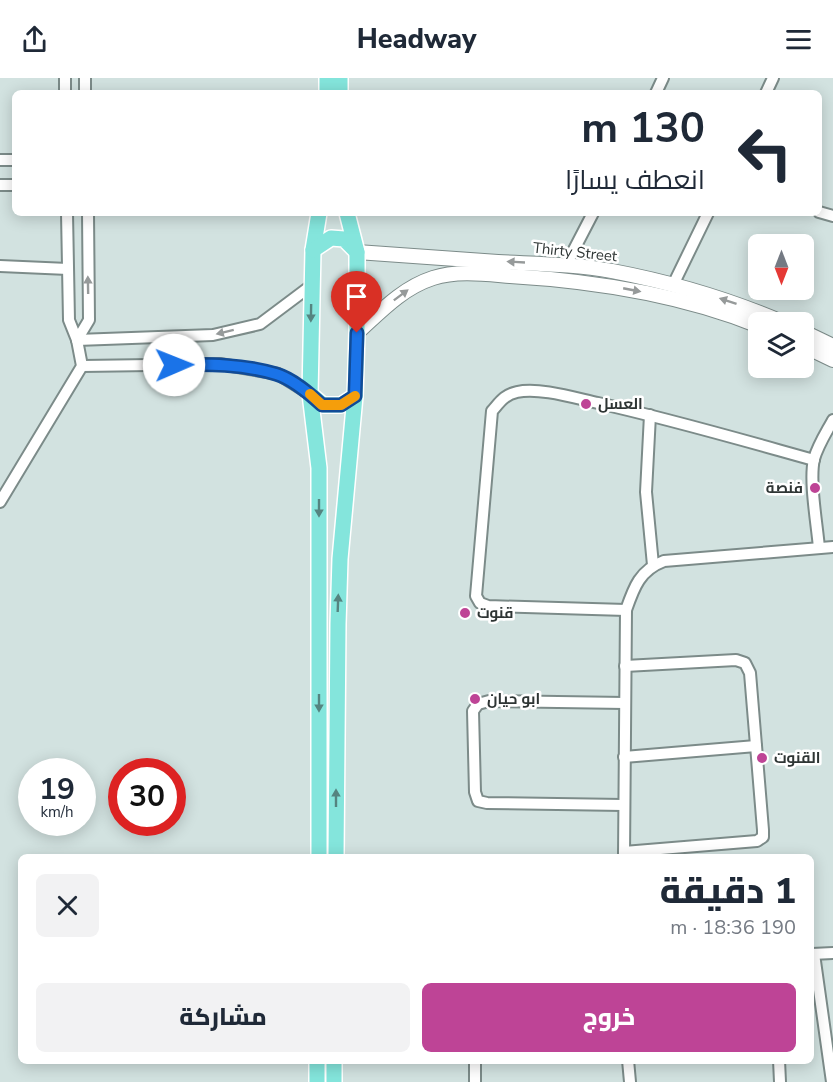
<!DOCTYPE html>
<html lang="ar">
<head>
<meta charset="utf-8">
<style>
	body { margin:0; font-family:"Nunito Sans",Cairo,sans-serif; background:#f2f2f3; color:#1f2937; direction:rtl; height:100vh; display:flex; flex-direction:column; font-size:22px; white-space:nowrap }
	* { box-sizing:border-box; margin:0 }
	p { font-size:20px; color:#747a83 }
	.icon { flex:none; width:33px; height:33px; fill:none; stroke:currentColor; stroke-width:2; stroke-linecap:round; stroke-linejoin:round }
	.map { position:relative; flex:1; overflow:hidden; direction:ltr }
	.drawer { position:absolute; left:18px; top:776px; width:796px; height:210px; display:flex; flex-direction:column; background:#fff; border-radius:9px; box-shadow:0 3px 15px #0003; direction:rtl }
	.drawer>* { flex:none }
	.guide { position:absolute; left:12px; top:12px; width:810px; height:126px; border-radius:9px; box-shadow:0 3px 15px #0003; direction:rtl; background:#fff; color:#1f2937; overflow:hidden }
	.needle { width:39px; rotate:180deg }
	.tools { position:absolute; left:748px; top:156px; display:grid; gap:12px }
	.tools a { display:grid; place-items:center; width:66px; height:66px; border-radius:9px; background:#fff; box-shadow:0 3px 15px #0003; font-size:30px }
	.speed { position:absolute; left:18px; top:680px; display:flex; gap:12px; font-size:30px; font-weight:700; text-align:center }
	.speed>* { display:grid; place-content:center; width:78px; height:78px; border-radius:50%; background:#fff; box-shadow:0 3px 15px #0003; line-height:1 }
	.speed small { font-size:15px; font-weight:400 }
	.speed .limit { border:9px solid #d22; background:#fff; color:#111 }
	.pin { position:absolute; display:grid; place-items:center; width:51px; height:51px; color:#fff; margin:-62px -26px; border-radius:50% 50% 50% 0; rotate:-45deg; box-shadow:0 0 6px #0007 }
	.pin .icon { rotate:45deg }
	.me { position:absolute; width:66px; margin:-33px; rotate:89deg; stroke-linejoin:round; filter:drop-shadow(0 0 4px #0008) }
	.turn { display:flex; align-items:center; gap:21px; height:126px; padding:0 18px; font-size:27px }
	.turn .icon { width:78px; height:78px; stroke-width:2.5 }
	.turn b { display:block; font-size:42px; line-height:51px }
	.round { display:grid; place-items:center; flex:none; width:63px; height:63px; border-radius:9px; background:#f2f2f3 }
	.headline { display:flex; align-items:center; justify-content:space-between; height:102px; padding:0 18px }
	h1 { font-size:36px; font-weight:800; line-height:45px }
	.button { display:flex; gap:12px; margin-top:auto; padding:12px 18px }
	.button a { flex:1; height:69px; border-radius:9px; background:#be4496; color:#fff; font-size:24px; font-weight:800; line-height:69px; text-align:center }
	.button a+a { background:#f2f2f3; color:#1f2937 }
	header { display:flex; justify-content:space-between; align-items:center; height:78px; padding:0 18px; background:#fff; font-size:27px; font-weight:800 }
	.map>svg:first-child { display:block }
</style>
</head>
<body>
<header><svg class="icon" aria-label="menu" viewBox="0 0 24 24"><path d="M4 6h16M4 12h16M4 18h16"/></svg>Headway<svg class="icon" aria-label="share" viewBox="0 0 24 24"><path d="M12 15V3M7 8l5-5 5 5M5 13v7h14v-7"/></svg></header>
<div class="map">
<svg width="833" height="1004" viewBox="0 0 833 1004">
	<rect width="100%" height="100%" fill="#d2e2e0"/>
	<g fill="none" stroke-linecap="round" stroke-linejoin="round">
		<!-- street casing -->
		<g stroke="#7c8b89" stroke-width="14">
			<g id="street">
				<path d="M65 0V15"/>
				<path d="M85 0V15"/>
				<path d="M656 15 663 0"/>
				<path d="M766 15 773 0"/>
				<path d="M0 82H15"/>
				<path d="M0 107H15"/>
				<path d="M819 134 833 138"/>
				<path d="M566 187 593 135"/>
				<path d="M0 188 68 191"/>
				<path d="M673 207 708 135"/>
				<path d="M77 262 213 257 260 246 312 207"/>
				<path d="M77 262 89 242 88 135"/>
				<path d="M82 288 220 286 278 296 310 316"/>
				<path d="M650 337 646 414 653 487"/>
				<path d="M0 424 82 288 77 262 69 242 67 135"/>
				<path d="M819 470C817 446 809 403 814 381 818 367 826 355 833 342"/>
				<path d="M626 532 488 528 480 525 476 518 492 333C500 324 504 317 517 314 539 309 575 320 598 325 670 341 742 362 814 382"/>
				<path d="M624 679 756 668"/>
				<path d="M623 727 487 725 478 723 475 714 473 633 478 626 489 623 625 625"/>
				<path d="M624 774 757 763 763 759V752L750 595 745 585 736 582 625 588"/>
				<path d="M624 778 626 532C634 509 640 492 664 483L833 469"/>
				<path d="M812 876 833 875"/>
				<path d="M814 876 832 1004"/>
				<path d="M628 982 630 1004"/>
				<path d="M779 982 780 1004"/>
				<path d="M475 1004V982"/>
			</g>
		</g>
		<!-- secondary casing -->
		<g stroke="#7c8b89" stroke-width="16">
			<g id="secondary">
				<path d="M357 174C404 177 451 181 498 184 536 186 574 186 612 193 670 204 728 221 782 244"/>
				<path d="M804 254 833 268"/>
				<path d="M357 255C380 234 402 210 433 200 457 192 486 196 510 198 595 203 680 216 759 248"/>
				<path d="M804 268 833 282"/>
			</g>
		</g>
		<!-- primary casing -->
		<g stroke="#fff" stroke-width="18">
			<g id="primary">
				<path d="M327 0V15"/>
				<path d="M340 15V0"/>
				<path d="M319 135 313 172 310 316 319 390V778"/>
				<path d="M313 172 331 160 344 161 357 174"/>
				<path d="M310 316 323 327H341L355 318"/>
				<path d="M336 778 338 546 340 481 355 318 357 255V174L347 135"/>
				<path d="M317 1004V982"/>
				<path d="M334 1004V982"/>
			</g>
		</g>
		<!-- street -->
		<use href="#street" stroke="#fff" stroke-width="10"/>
		<!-- secondary -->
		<use href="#secondary" stroke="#fff" stroke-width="14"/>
		<!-- primary -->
		<use href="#primary" stroke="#84e5dc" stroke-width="15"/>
	</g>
	<!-- one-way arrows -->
	<defs><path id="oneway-solid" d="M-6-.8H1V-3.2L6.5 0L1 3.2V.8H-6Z" transform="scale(1.5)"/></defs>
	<g fill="#969a9a">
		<use href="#oneway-solid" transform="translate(516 184) rotate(-177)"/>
		<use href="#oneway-solid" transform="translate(88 207) rotate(-91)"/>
		<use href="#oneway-solid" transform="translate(632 212) rotate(11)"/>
		<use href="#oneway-solid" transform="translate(401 217) rotate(-37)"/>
		<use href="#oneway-solid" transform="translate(728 223) rotate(-162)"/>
		<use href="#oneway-solid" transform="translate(225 254) rotate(166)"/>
	</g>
	<g fill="#558480">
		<use href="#oneway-solid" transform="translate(311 235) rotate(91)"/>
		<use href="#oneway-solid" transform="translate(319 430) rotate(90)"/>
		<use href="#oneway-solid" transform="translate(338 525) rotate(-88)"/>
		<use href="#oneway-solid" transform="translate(319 625) rotate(90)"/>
		<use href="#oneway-solid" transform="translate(336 720) rotate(-90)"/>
	</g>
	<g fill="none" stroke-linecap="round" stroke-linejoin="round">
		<!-- route casing -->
		<g stroke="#114b97" stroke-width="15">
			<path id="route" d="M174 287C208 286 243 286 276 296 293 301 310 316 322 327H341L355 318 357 255"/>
		</g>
		<!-- route -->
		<use href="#route" stroke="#1a73e8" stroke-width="10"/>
		<!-- slow -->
		<path stroke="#f59e0b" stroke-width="10" d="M310 316 322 327H341L355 318"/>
	</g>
	<!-- markers -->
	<g fill="#be4496" stroke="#fff" stroke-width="2">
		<circle cx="586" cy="326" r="6"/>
		<circle cx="815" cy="410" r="6"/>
		<circle cx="465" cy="535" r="6"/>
		<circle cx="475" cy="621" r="6"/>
		<circle cx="762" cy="680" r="6"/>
	</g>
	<g text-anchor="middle" stroke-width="5" stroke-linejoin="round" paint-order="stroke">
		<!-- street labels -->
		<g font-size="15" fill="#2e3534" stroke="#fff">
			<text transform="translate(575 174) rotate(6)" y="5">Thirty Street</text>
		</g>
		<!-- poi labels -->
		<g font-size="15" font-weight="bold" fill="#2e3534" stroke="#fff" text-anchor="start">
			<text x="598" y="331">العسل</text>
			<text x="803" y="415" text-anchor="end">فنصة</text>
			<text x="477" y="540">قنوت</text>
			<text x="487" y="626">ابو حيان</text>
			<text x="774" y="685">القنوت</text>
		</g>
	</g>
</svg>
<div class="tools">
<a><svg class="needle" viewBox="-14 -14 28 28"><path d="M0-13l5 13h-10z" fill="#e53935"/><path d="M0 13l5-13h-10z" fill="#747a83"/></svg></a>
<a><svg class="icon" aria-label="layers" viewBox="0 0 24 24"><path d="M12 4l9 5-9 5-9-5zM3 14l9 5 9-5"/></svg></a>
</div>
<div class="speed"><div>19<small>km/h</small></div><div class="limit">30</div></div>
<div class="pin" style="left:357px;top:255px;background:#d93025"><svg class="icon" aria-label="arrive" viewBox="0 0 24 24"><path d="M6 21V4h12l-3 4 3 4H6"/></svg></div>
<svg class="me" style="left:174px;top:287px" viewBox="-20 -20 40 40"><circle r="19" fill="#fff"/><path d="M0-13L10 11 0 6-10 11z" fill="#1a73e8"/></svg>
<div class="guide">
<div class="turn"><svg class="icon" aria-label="left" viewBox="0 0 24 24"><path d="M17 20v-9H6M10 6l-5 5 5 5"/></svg><div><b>130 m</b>انعطف يسارًا</div></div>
</div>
<section class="drawer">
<div class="headline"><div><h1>1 دقيقة</h1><p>190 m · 18:36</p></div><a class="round"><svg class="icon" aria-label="close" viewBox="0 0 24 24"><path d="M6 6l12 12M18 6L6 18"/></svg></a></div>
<div class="button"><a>خروج</a><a>مشاركة</a></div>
</section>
</div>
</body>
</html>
